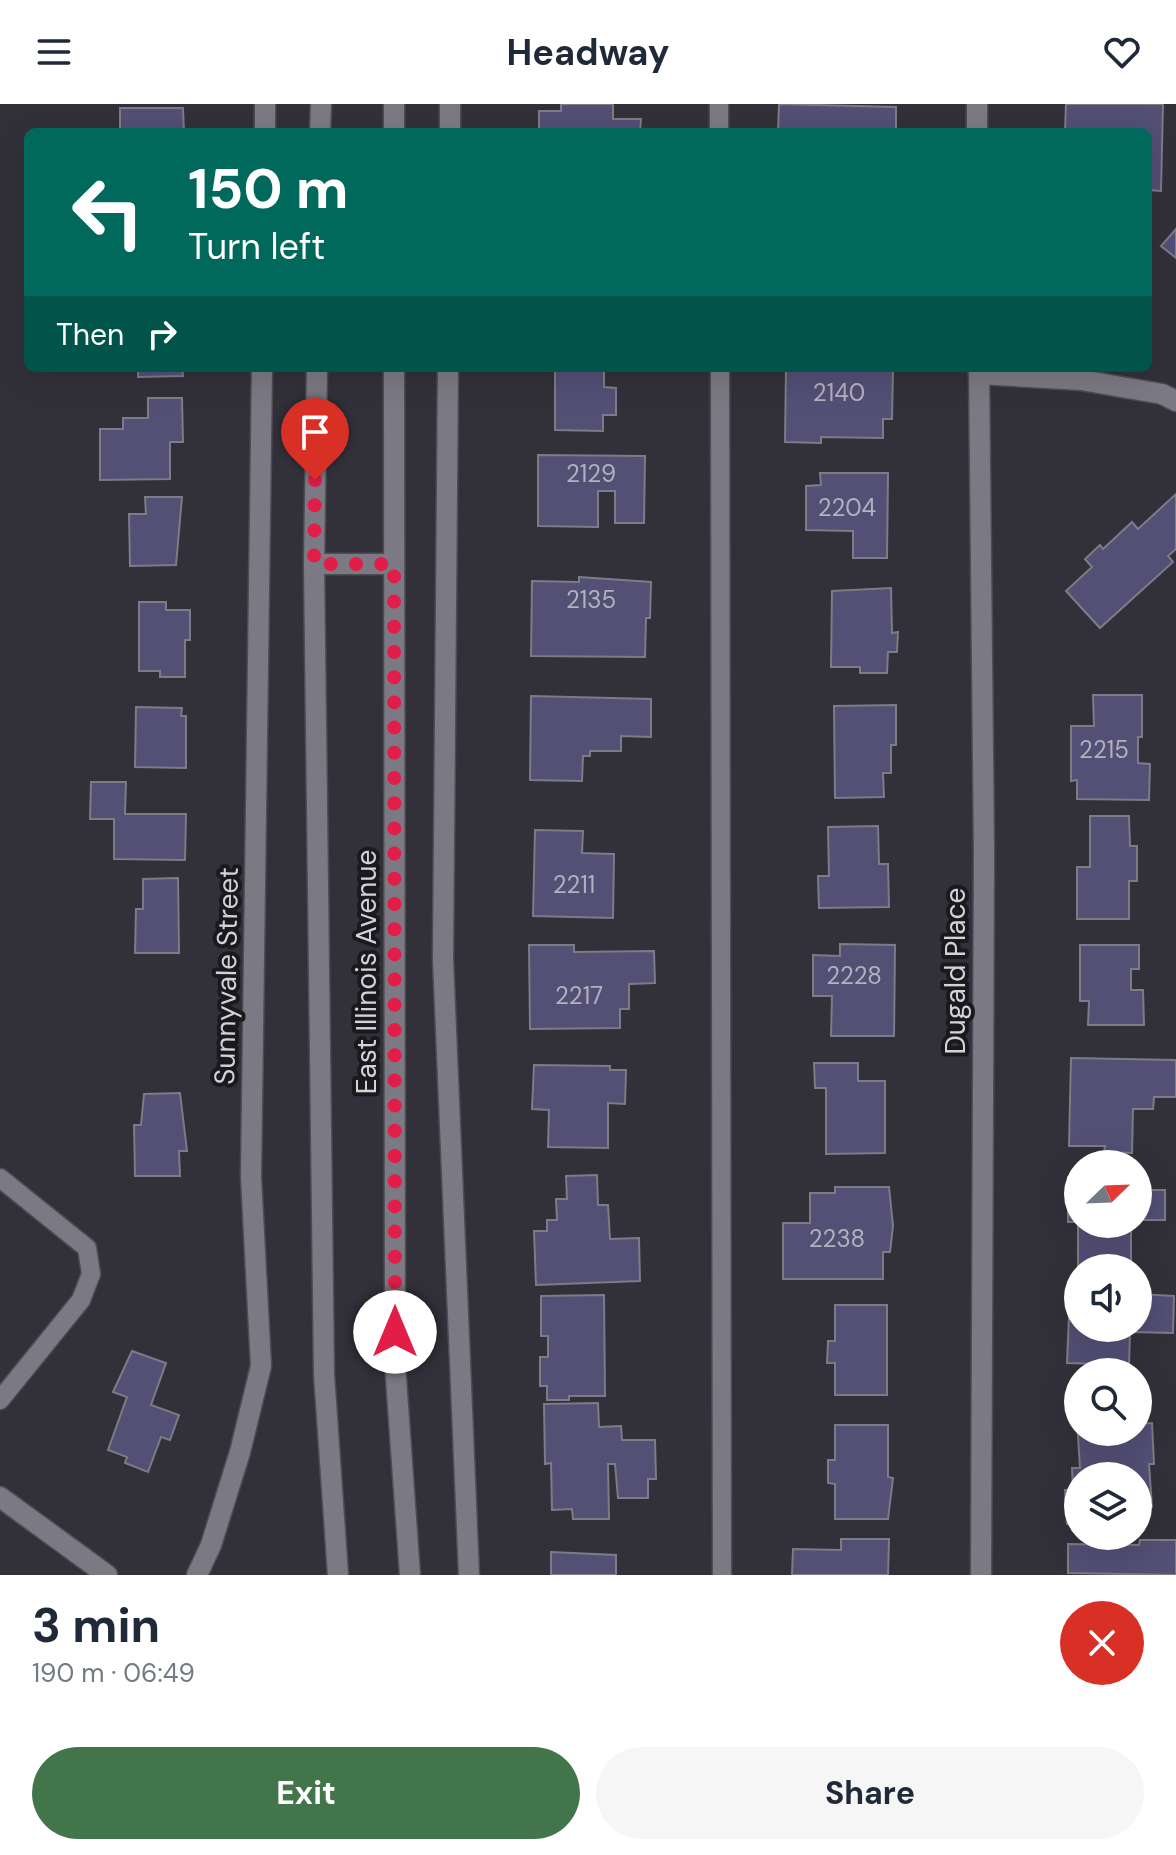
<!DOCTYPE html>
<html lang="en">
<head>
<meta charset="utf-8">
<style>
	body { margin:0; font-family:"DM Sans",sans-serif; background:#f6f6f7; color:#1f2937; height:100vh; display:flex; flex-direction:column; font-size:30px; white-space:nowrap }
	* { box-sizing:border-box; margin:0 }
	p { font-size:26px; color:#747a83 }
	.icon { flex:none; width:44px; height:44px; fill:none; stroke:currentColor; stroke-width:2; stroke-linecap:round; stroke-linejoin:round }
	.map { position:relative; height:1471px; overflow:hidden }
	.sheet { display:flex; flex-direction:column; background:#fff; flex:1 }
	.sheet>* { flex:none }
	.hud { position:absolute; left:24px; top:24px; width:1128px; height:244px; border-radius:12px; box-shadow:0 8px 32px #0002; background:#00695c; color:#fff; overflow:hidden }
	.needle { width:52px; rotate:67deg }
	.tools { position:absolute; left:1064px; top:1046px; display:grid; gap:16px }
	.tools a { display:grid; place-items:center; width:88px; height:88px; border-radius:50%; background:#fff; box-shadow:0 8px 32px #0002; font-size:40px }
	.pin { position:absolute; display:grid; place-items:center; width:68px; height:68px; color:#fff; margin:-82px -34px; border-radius:50% 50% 50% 0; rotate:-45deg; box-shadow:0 0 8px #0007 }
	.pin .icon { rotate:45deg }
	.me { position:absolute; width:88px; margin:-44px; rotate:0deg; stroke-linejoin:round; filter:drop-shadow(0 0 6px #0008) }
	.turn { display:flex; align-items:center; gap:28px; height:168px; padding:0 32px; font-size:36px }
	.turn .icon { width:104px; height:104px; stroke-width:2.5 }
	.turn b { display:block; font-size:56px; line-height:68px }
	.then { display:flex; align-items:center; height:76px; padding:0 32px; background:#0003; gap:16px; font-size:30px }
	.round { display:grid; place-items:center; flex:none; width:84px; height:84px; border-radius:42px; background:#f6f6f7 }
	.overview { display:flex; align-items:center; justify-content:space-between; height:136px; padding:0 32px }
	h1 { font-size:48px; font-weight:700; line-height:60px }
	.cta { display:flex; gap:16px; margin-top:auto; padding:16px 32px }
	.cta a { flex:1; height:92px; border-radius:48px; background:#43754a; color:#fff; font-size:32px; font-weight:700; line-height:92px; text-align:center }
	.cta a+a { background:#f6f6f7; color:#1f2937 }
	header { display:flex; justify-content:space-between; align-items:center; height:104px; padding:0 32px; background:#fff; font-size:36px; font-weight:700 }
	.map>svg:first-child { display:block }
</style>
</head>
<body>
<header><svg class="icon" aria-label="menu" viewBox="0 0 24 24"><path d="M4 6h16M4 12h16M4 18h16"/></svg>Headway<svg class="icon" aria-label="heart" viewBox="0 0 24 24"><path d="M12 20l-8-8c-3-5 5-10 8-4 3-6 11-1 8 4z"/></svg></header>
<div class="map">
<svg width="1176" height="1471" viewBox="0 0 1176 1471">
	<rect width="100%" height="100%" fill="#32313a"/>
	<!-- building -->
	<g fill="#534f75" stroke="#7c7c86" stroke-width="2">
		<path d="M561 0H613V15H641L640 28H539V7H561Z"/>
		<path d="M779 0 896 3V28H778Z"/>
		<path d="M1066 0H1163L1161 87 1148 86V28H1065Z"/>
		<path d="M120 4H183L184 28H120Z"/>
		<path d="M1176 125V154L1161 142Z"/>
		<path d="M138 264H182L183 272 138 273Z"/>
		<path d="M534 264H604V283L616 284V311H603V327L555 326V267H534Z"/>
		<path d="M786 264H893L892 315H883V334L821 333V339L785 338Z"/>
		<path d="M148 294H182L183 338H170V375L100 376V325H123V314H148Z"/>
		<path d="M538 351 645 352 644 419H615V387H598V423L538 422Z"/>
		<path d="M820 369H888L887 454H853V427L806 426V382L821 381Z"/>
		<path d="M1176 390V445L1168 452 1173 458 1100 524 1066 487 1092 463 1085 455 1100 441 1103 445 1132 418 1138 425Z"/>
		<path d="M145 393H182L176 461 130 462 129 410H146Z"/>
		<path d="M579 473 651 478 650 514H646L645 553 531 552 532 477 579 478Z"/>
		<path d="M891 484 892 529 898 528 897 548H888L887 569H860V563H831L832 487Z"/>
		<path d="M139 498H166V506H190V536H185V573H160V567H139Z"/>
		<path d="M1093 591H1142V633H1138V659L1150 660 1149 696 1077 695V676L1071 677V622H1094Z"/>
		<path d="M531 592 651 595V633L621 632V647H590V652H583L582 677 530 676Z"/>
		<path d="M896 601V641H891V669H883L884 693 835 694 834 602Z"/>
		<path d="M136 603 182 604 181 612H186V664L135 663Z"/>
		<path d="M91 678H126L125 710H186L185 756 114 755V715H90Z"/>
		<path d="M1090 712H1129L1130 742H1137V777H1129V815H1077V763H1090Z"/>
		<path d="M878 722 879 760H888L889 803 819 804 818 772H829L828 723Z"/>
		<path d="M535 726 583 727 582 749 614 750 613 814 533 812Z"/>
		<path d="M178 774 179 849H135L136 805H143V775Z"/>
		<path d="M840 840 895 841 894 932H831L832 892H813V851L840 852Z"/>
		<path d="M529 841H574V848L654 847 655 879 629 880V905H620V924L530 925Z"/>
		<path d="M1080 841H1139V865H1131V886H1143L1144 921H1088L1089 897H1080Z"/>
		<path d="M1071 954 1176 956V993H1154L1153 1005H1133L1132 1049 1104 1048 1105 1042H1069Z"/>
		<path d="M814 959H858V977H885V1049L826 1050V984H815Z"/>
		<path d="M534 961 610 962V966H626L625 1000 608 999V1044L548 1043 549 1006 532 1005Z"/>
		<path d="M180 989 187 1047H179L180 1072H135L134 1021H141L144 990Z"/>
		<path d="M597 1071 598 1101H608L610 1135 639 1134 640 1177 536 1181 534 1127H547V1116H557L556 1095H567L566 1072Z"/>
		<rect x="1068" y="1073" width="10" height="45"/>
		<path d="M835 1083H889L893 1122 890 1148H883V1175H783V1119H810V1089H835Z"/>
		<rect x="1138" y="1086" width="27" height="30"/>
		<rect x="1078" y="1120" width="53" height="44"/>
		<path d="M1070 1188H1078V1224H1138V1190L1174 1192 1173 1229 1130 1228 1129 1261 1067 1259Z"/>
		<path d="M604 1191 605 1292H569V1296H547V1282H540V1253H548V1232H541V1192Z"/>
		<path d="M835 1201H887V1291H835V1259H827L828 1237H835Z"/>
		<path d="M132 1247 166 1259 151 1301 179 1311 170 1336 161 1333 148 1368 125 1359 127 1353 108 1346 127 1293 113 1288Z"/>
		<path d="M598 1299 599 1323 621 1322 622 1336H655L656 1375H648V1394H618L615 1360H608L609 1415H573L572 1405 552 1406 551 1359 545 1360 544 1300Z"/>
		<path d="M1077 1316 1078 1328H1138V1320L1152 1319 1154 1360H1149L1152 1403 1138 1404V1372H1078V1419L1067 1420 1065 1386H1073L1072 1364H1080Z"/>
		<path d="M835 1321H888V1373L893 1374 888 1415H835V1380L828 1379V1356H835Z"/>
		<path d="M841 1435H889L888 1471H792L793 1445 841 1446Z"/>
		<path d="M1140 1436H1176V1471L1068 1469V1440L1139 1441Z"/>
		<path d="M551 1448 616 1451V1471H551Z"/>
	</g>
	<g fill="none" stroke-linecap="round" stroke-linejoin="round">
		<!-- lane casing -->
		<g stroke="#4e4d54" stroke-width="21">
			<g id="lane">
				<path d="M719 0V28"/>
				<path d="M720 264 722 1471"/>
				<path d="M0 1074 87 1144 91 1170 81 1196 0 1296"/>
			</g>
		</g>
		<!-- street casing -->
		<g stroke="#4e4d54" stroke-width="23">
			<g id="street">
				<path d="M265 28V0"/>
				<path d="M450 28V0"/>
				<path d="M977 28V0"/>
				<path d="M448 264 443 855 469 1471"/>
				<path d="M979 264 984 749 981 1471"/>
				<path d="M979 270 1081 276 1162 290 1176 297"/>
				<path d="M197 1471 211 1441 240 1348 261 1262 251 1073 262 264"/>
			</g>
		</g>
		<!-- secondary casing -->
		<g stroke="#4e4d54" stroke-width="23">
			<g id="secondary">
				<path d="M320 28 321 0"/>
				<path d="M394 28V0"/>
				<path d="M317 264 314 460 324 1270 338 1471"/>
				<path d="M394 264 395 1260 410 1471"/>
				<path d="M314 460H394"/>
				<path d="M0 1393 107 1471"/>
			</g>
		</g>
		<!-- lane -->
		<use href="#lane" stroke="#7b7a84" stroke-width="18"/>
		<!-- street -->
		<use href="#street" stroke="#7b7a84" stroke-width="20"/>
		<!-- secondary -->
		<use href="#secondary" stroke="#7b7a84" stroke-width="20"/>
	</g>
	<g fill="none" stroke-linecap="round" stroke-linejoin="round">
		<!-- route -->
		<path stroke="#e11d48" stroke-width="14" stroke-dasharray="0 25.2" d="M315 376 314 460H394L395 1228"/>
	</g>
	<g text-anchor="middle" stroke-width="8" stroke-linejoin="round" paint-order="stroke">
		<!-- number labels -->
		<g font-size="24" fill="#b2b1be">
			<text x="839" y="297">2140</text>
			<text x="591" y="378">2129</text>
			<text x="847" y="412">2204</text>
			<text x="591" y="504">2135</text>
			<text x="1104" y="654">2215</text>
			<text x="574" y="789">2211</text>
			<text x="854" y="880">2228</text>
			<text x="579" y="900">2217</text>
			<text x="837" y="1143">2238</text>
		</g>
		<!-- street labels -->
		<g font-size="28" fill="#d2d2d7" stroke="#1a1a1e">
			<text transform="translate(955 867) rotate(-90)" y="10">Dugald Place</text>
			<text transform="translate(366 868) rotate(-90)" y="10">East Illinois Avenue</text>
			<text transform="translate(226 872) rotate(-89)" y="10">Sunnyvale Street</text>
		</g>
	</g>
</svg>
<div class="tools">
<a><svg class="needle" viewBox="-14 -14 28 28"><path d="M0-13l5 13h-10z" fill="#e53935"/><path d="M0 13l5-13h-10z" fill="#747a83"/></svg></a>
<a><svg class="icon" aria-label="sound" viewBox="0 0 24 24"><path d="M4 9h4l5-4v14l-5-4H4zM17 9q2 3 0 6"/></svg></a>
<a><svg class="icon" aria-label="search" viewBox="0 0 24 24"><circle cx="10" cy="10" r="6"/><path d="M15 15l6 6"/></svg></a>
<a><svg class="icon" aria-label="layers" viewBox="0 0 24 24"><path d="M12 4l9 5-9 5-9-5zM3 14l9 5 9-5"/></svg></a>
</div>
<div class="pin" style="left:315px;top:376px;background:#d93025"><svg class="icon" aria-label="arrive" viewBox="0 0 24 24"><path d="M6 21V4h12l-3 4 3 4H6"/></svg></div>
<svg class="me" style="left:395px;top:1228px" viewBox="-20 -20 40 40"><circle r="19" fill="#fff"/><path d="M0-13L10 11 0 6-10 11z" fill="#e11d48"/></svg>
<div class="hud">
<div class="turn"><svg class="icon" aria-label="left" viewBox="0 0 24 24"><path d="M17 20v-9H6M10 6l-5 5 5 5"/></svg><div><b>150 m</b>Turn left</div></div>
<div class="then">Then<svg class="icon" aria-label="right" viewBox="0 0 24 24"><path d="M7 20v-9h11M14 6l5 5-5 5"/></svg></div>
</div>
</div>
<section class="sheet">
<div class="overview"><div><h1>3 min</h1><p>190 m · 06:49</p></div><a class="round" style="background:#d93025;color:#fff"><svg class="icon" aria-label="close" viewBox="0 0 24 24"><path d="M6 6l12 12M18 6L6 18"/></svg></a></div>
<div class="cta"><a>Exit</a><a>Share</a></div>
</section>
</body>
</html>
